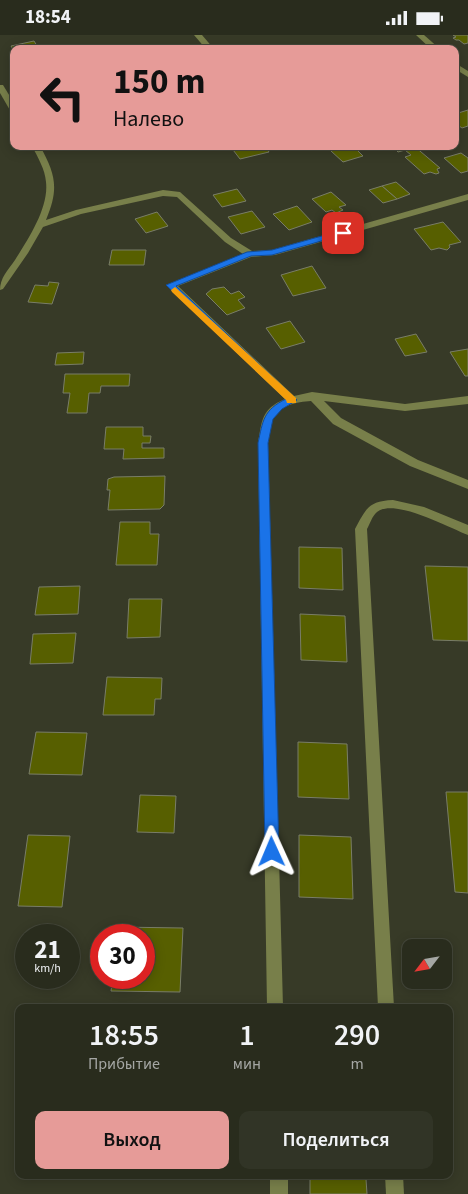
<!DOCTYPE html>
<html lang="ru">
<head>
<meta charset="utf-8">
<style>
	body { margin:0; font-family:"Source Sans 3",sans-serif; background:#313426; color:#f1f3f6; height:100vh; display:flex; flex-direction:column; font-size:19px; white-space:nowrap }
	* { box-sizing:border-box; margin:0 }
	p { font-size:16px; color:#a5a7a4 }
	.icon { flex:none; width:28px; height:28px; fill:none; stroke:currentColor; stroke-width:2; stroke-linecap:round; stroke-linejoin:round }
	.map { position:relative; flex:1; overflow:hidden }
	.side { position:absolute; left:15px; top:969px; width:438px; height:175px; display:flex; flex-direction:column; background:#292c1d; border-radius:10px; box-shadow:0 2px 12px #0003,0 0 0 1px #45483b }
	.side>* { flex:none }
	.banner { position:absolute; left:10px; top:10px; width:449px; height:105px; border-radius:10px; box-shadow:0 2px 12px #0003,0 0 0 1px #45483b; background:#e69b98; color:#111; overflow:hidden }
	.needle { width:32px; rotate:239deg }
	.tools { position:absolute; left:402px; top:904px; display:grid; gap:10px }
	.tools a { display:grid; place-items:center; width:50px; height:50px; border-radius:10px; background:#292c1d; box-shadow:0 2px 12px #0003,0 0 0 1px #45483b; font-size:25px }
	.speed { position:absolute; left:15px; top:889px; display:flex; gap:10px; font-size:25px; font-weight:700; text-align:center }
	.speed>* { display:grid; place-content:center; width:65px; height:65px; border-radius:50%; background:#292c1d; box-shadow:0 2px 12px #0003,0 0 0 1px #45483b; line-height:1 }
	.speed small { font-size:12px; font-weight:400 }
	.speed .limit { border:8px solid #d22; background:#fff; color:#111 }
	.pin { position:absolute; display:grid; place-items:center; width:42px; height:42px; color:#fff; margin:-21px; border-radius:10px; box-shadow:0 2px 8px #0006 }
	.me { position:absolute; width:55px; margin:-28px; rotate:359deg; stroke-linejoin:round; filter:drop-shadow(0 0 4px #0008) }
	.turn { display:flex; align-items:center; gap:18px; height:105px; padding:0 20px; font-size:22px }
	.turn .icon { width:65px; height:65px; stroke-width:2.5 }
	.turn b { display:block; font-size:35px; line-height:42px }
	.eta { display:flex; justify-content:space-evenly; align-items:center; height:85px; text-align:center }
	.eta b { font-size:30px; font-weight:600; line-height:35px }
	.action { display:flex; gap:10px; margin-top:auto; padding:10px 20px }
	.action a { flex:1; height:58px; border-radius:10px; background:#e69b98; color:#111; font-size:20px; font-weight:600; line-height:58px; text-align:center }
	.action a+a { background:#313426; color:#f1f3f6 }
	.status { display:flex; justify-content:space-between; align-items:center; height:35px; padding:0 25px; background:#292c1d; direction:ltr }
	.status svg { height:14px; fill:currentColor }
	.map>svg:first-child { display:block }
</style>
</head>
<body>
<div class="status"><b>18:54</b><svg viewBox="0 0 49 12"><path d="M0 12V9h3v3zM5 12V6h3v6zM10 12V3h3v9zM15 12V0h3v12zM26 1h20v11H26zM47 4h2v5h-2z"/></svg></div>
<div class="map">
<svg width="468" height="1159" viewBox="0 0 468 1159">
	<rect width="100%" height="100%" fill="#373a27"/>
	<!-- building -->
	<g fill="#575f00" stroke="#797d68">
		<path d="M453 0H468V8L464 9 459 5H456L453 3 456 2Z"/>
		<path d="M34 6 39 14H14V16L11 11Z"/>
		<path d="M468 75V91L462 93 455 88V79Z"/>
		<path d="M230 111H265L269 117 240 124Z"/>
		<path d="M347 111H353L363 121 343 127 331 116Z"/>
		<path d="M392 111H414L440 133 437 134 439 138 436 139 430 137 424 139 405 122 411 120 405 115 398 117Z"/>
		<path d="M461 118 468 123V136L461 138 444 123Z"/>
		<path d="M396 147 410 159 397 164 382 151Z"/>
		<path d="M382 151 397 164 383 168 369 155Z"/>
		<path d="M237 154 246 166 222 172 213 160Z"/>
		<path d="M331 157 346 170 339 172 343 175 336 178 332 175 326 177 312 164Z"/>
		<path d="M297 171 312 187 289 195 273 179Z"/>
		<path d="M252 176 265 192 241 199 228 182Z"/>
		<path d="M157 177 168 191 146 198 135 184Z"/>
		<path d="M443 187 461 207 449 210 450 212 447 215 439 213 431 215 414 194Z"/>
		<path d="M112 215H146L144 230H109Z"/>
		<path d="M312 231 326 253 293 261 281 240Z"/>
		<path d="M49 247 59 248 52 269 28 267 35 250 48 251Z"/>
		<path d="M224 252 231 259 239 256 245 262 238 265 245 273 227 280 206 259 212 254Z"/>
		<path d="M290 286 305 307 281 314 266 293Z"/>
		<path d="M416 299 427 317 405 321 395 304Z"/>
		<path d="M468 314V341H465L450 317Z"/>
		<path d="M84 317 83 329 55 330 57 318Z"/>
		<path d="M65 339H130L129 351H101L100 358H89L87 378H67L70 358H63Z"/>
		<path d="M106 392H143V401H151L150 408H142V413H164V423L123 424 124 414H104Z"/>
		<path d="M165 441 164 470 160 474 108 475 110 455H107L108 444 114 442Z"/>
		<path d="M120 487H150V499H159L157 530H116Z"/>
		<path d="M299 512 342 513 343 555 299 553Z"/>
		<path d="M425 531 468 532V606L433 605Z"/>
		<path d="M80 551 78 579 35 580 39 552Z"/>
		<path d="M129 564H162L160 602 127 603Z"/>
		<path d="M300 579 345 581 347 627 301 625Z"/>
		<path d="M76 598 73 628 30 629 33 599Z"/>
		<path d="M107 642 162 643 161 664H155L154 680H103Z"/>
		<path d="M36 697 87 698 82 740 29 739Z"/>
		<path d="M298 707 347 709 349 764 298 762Z"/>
		<path d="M446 757H468V858L455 857Z"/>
		<path d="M140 760 176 761 174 798 137 797Z"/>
		<path d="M28 800 70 801 62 872 18 871Z"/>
		<path d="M299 800 351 802 353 864 299 862Z"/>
		<path d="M117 892 183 893 180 957 111 956 113 942H144V900H116Z"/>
		<path d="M310 1142 366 1144 367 1159H310Z"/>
	</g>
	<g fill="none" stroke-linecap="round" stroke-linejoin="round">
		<!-- minor -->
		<g fill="#787f4a" fill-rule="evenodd">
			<path d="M194 0H202L214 14H206Z"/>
			<path d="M416 0H424L440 14H431Z"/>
			<path d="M455 28 468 36V42L455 34Z"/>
			<path d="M0 50H3L14 68V77H11L0 58Z"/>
			<path d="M32 111H40C56 140 59 154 46 185L76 175 163 155 180 157 231 203 252 216 272 215 468 159V165L275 220 251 222 178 251 294 361 312 357 405 369 468 361V369L405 376 324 366 341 383 418 425 468 445V454L410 431 333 389 311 366C297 367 279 370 273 384 269 391 270 401 268 408L283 972H267L258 408C262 386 261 374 285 364L166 250 243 219 225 207 177 162 163 161 81 179 43 192 28 218 3 254 0 255C0 243 8 235 15 225 28 204 49 173 46 147 45 134 38 123 32 111Z"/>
			<path d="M393 465 424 472 468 490V500C449 493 395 463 377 477 372 481 370 489 367 494L394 972H378L355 494C366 474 368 466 393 465Z"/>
			<rect x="270" y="1140" width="18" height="19"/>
			<path d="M385 1140H403L404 1159H386Z"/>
		</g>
	</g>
	<!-- route -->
	<path fill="#1a73e8" stroke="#114b97" d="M343 195 346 196V199L272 220 251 221 176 251 297 365 282 374 273 384 268 408 279 817 277 821 272 823 267 821 265 817 258 408C263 386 263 375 286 364L166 250 247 217 272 215Z"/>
	<!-- slow -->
	<path fill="#f59e0b" d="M175 252 296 363V368H287L286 365 172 257 171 255Z"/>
</svg>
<div class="tools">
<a><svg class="needle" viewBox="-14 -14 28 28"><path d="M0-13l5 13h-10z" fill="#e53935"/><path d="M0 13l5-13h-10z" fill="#a5a7a4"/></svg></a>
</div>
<div class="speed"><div>21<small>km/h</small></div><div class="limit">30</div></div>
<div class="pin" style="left:343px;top:198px;background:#d93025"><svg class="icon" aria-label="arrive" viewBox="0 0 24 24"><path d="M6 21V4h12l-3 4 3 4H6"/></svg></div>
<svg class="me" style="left:272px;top:817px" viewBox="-20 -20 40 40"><path d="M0-17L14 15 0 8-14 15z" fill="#1a73e8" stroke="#fff" stroke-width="4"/></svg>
<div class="banner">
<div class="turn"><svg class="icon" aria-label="left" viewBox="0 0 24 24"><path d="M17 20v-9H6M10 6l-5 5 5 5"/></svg><div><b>150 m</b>Налево</div></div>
</div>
<section class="side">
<div class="eta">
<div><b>18:55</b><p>Прибытие</p></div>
<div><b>1</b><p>мин</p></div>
<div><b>290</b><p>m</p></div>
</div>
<div class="action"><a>Выход</a><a>Поделиться</a></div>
</section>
</div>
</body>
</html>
